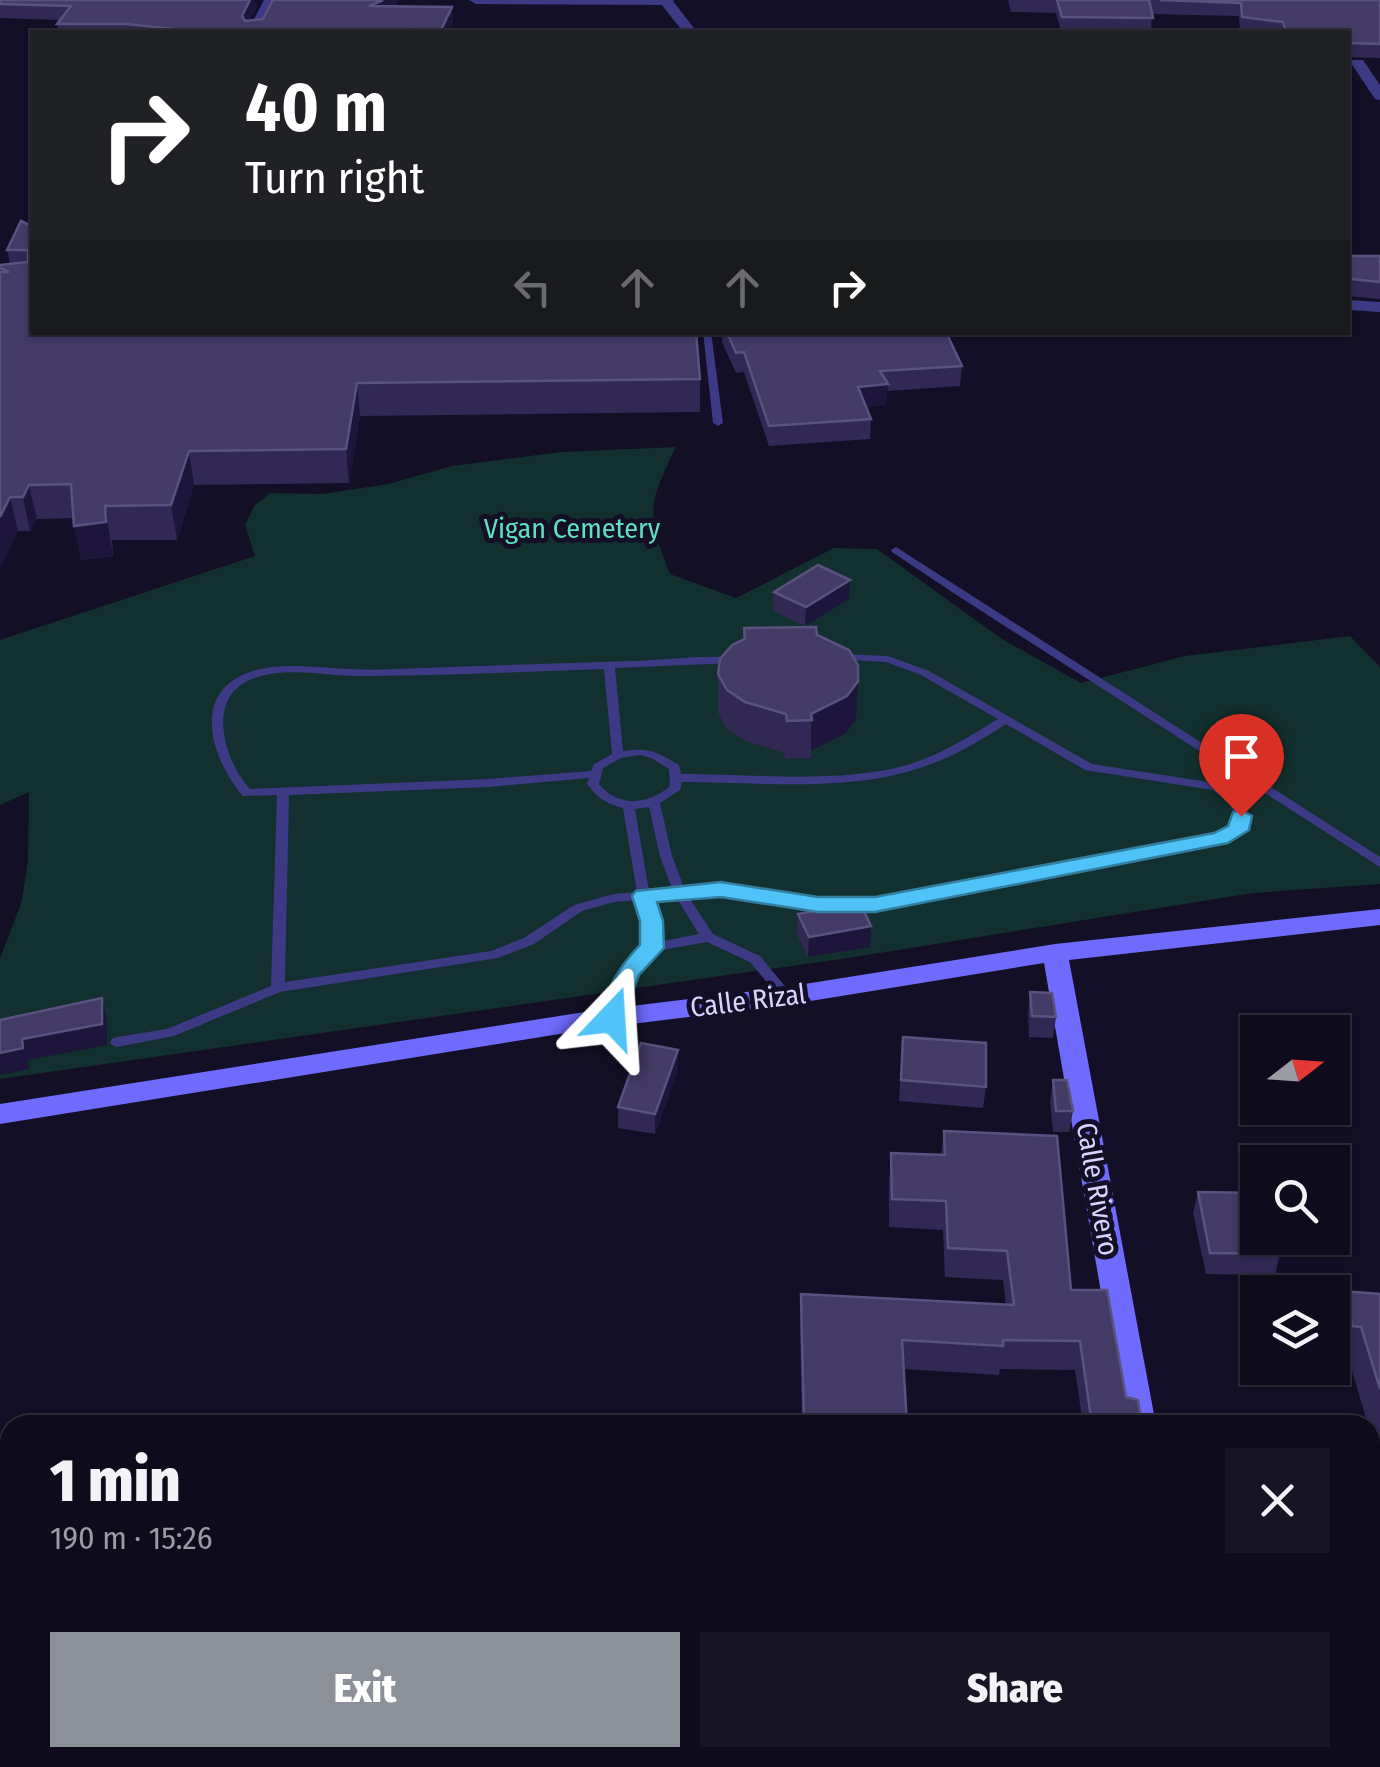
<!DOCTYPE html>
<html lang="en">
<head>
<meta charset="utf-8">
<style>
	body { margin:0; font-family:"Fira Sans Condensed",sans-serif; background:#171425; color:#f1f3f6; height:100vh; display:flex; flex-direction:column; font-size:38px; white-space:nowrap }
	* { box-sizing:border-box; margin:0 }
	p { font-size:32px; color:#9b9ba3 }
	.icon { flex:none; width:55px; height:55px; fill:none; stroke:currentColor; stroke-width:2; stroke-linecap:round; stroke-linejoin:round }
	.map { position:relative; flex:1; overflow:hidden }
	.sheet { position:absolute; left:0px; top:1415px; width:1380px; height:352px; display:flex; flex-direction:column; background:#0e0b1c; border-radius:30px 30px 0 0; box-shadow:0 2px 8px #0004,0 0 0 2px #2e2b3b }
	.sheet>* { flex:none }
	.hud { position:absolute; left:30px; top:30px; width:1320px; height:305px; border-radius:0px; box-shadow:0 2px 8px #0004,0 0 0 2px #2e2b3b; background:#202124; color:#fff; overflow:hidden }
	.needle { width:65px; rotate:73deg }
	.buttons { position:absolute; left:1240px; top:1015px; display:grid; gap:20px }
	.buttons a { display:grid; place-items:center; width:110px; height:110px; border-radius:0px; background:#0e0b1c; box-shadow:0 2px 8px #0004,0 0 0 2px #2e2b3b; font-size:50px }
	.pin { position:absolute; display:grid; place-items:center; width:85px; height:85px; color:#fff; margin:-102px -42px; border-radius:50% 50% 50% 0; rotate:-45deg; box-shadow:0 0 10px #0007 }
	.pin .icon { rotate:45deg }
	.me { position:absolute; width:110px; margin:-55px; rotate:20deg; stroke-linejoin:round; filter:drop-shadow(0 0 8px #0008) }
	.turn { display:flex; align-items:center; gap:35px; height:210px; padding:0 50px; font-size:45px }
	.turn .icon { width:130px; height:130px; stroke-width:2.5 }
	.turn b { display:block; font-size:70px; line-height:85px }
	.lanes { display:flex; align-items:center; height:95px; padding:0 50px; background:#0003; justify-content:center; gap:50px; direction:ltr }
	.lanes .off { opacity:.35 }
	.round { display:grid; place-items:center; flex:none; width:105px; height:105px; border-radius:0px; background:#171425 }
	.headline { display:flex; align-items:center; justify-content:space-between; height:170px; padding:0 50px }
	h1 { font-size:60px; font-weight:800; line-height:75px }
	.cta { display:flex; gap:20px; margin-top:auto; padding:20px 50px }
	.cta a { flex:1; height:115px; border-radius:0px; background:#8c9099; color:#fff; font-size:40px; font-weight:800; line-height:115px; text-align:center }
	.cta a+a { background:#171425; color:#f1f3f6 }
	.map>svg:first-child { display:block }
</style>
</head>
<body>
<div class="map">
<svg width="1380" height="1767" viewBox="0 0 1380 1767">
	<rect width="100%" height="100%" fill="#130f26"/>
	<!-- green -->
	<path fill="#12302f" d="M676 447C648 505 646 513 670 574L736 598 834 548 877 549 1002 639 1081 683 1185 656 1350 636 1380 667V884L1253 893 861 956 0 1079V958L21 904 28 861 29 792 0 805V640L255 556 245 525 255 505 270 493 323 494 388 484 452 466 562 452Z"/>
	<g fill="none" stroke-linecap="round" stroke-linejoin="round">
		<!-- service -->
		<g fill="#3d3a85" fill-rule="evenodd">
			<path d="M703 332H711L723 423 718 426 713 423Z"/>
			<path d="M896 547 1380 857V867L952 592 892 552 891 550Z"/>
			<path d="M839 654 888 656 929 671 1092 764 1221 784 1238 798 1247 816 1242 833 1220 842 875 908 818 909 721 893 688 896 713 934 760 956 793 996 786 1001 781 999 750 962 707 942 656 951 635 973 625 992 617 1020H607L605 1017C613 985 622 970 645 947V921L639 900 614 902 582 911 534 944 498 958 280 992 174 1036 117 1047 112 1045 110 1042 112 1039 117 1037 167 1029 271 986 277 795 243 796C218 768 193 709 232 681 264 658 313 668 350 669 383 671 416 668 449 667 510 665 571 663 632 661 666 660 704 654 738 658L740 660 738 662 734 663 615 668 623 751C649 747 658 752 679 765L681 774C751 774 840 784 907 765 940 755 969 737 998 719L921 675 886 662 835 659 834 657 835 655ZM604 669 612 754 594 764 591 771 489 779 250 789C224 761 205 697 252 679 287 665 330 677 366 676 445 675 525 672 604 669ZM1006 724 1085 770 1213 790C1228 802 1237 807 1232 828L1217 835 875 900 818 901 721 885 684 888 672 856 660 803 680 790 682 782C760 782 847 793 923 767 953 757 980 741 1006 724ZM640 755 651 758 669 769 670 786C648 805 619 808 599 784L603 768 621 758ZM589 778 587 784C597 797 606 804 623 808L637 892 614 894 574 905 524 938 491 951 285 982 289 795 489 787ZM649 807 660 856 672 889 649 891 635 809ZM676 897 699 934 658 942 657 921 651 899Z"/>
		</g>
		<!-- minor -->
		<g fill="#3d3a85" fill-rule="evenodd">
			<path d="M264 0H278L261 32H247Z"/>
			<path d="M469 0H673L674 1 667 5 476 4Z"/>
			<path d="M1353 60H1363L1380 85V100L1375 99 1351 63Z"/>
		</g>
		<!-- tertiary -->
		<g fill="#3d3a85" fill-rule="evenodd">
			<path d="M658 0H672L697 32H683Z"/>
			<path d="M1348 300 1380 302V312L1348 310Z"/>
		</g>
		<!-- secondary -->
		<g fill="#6f6bff" fill-rule="evenodd">
			<path d="M1380 909V925L1069 960 1156 1425H1124L1044 963 786 1005 591 1029 0 1124V1104L591 1011 786 987 1055 944Z"/>
			<path d="M1183 1758H1219L1220 1767H1184Z"/>
		</g>
	</g>
	<!-- wall -->
	<g fill="#312854">
		<path d="M0 0 257 6 249 21 263 19 273 0H397V6L453 22 448 32H59L57 24 60 20 0 18Z"/>
		<path d="M1008 0H1380V58L1348 57V32L1240 31 1239 16 1152 14 1151 32 1061 31 1056 13 1011 12Z"/>
		<path d="M32 226V332L700 379V412L360 416 349 483 194 485 177 540H112L113 556 81 560 73 518 37 519 30 531H18L0 568V265L10 263 7 250Z"/>
		<path d="M1348 256H1380V299L1348 296Z"/>
		<path d="M722 332H946L962 366 960 386 887 391 886 404 866 407 871 419 870 439 769 446 744 372 736 373 722 342Z"/>
		<path d="M774 592 849 599 805 626 773 611Z"/>
		<path d="M744 628 817 635 856 720 845 734 811 751V758L785 759 784 753 744 740 726 728 718 712V674L743 639Z"/>
		<path d="M798 914 871 926 870 947 808 957 797 934Z"/>
		<path d="M1030 992 1056 1017 1053 1038 1029 1037 1028 1013Z"/>
		<path d="M903 1037 986 1087 983 1108 899 1101Z"/>
		<path d="M678 1050V1070L655 1134 618 1128V1107Z"/>
		<path d="M1053 1080 1073 1111 1069 1132H1053L1050 1101Z"/>
		<path d="M944 1131 1071 1290 1142 1425H1083L1075 1370 1000 1369 999 1375 904 1369 907 1425H802L800 1323 801 1294 1006 1305 1003 1280 945 1277 943 1230 889 1227V1181L891 1153 941 1155Z"/>
		<path d="M1198 1192 1280 1254 1275 1275 1206 1274 1193 1213Z"/>
		<path d="M1291 1287 1380 1294V1465L1370 1431V1425H1368L1350 1364 1341 1363 1340 1355H1332V1292H1289Z"/>
		<path d="M1004 1758H1106L1107 1763 1106 1767H1003Z"/>
	</g>
	<!-- shaded-wall -->
	<g fill="#1d163a">
		<path d="M250 0H256L257 6 244 30 242 16Z"/>
		<path d="M383 0H397L398 9 369 6Z"/>
		<path d="M452 7 453 22 448 32H441V30Z"/>
		<path d="M357 383 360 416 349 483 346 449Z"/>
		<path d="M888 384 886 404 857 408 858 387Z"/>
		<path d="M189 451 194 485 177 540 171 505Z"/>
		<path d="M29 485 37 519 30 531 23 497Z"/>
		<path d="M10 497 18 531 0 568V517Z"/>
		<path d="M105 506 113 556 81 560 74 526Z"/>
		<path d="M850 580 849 599 805 626 806 607Z"/>
		<path d="M858 681 856 720 845 734 811 751V714Z"/>
		<path d="M871 926 870 947 808 957 809 937Z"/>
		<path d="M102 998 107 1019V1045L28 1060 29 1069 0 1075V1053L22 1039Z"/>
		<path d="M678 1050V1070L655 1134V1114Z"/>
	</g>
	<!-- building -->
	<g fill="#433a66" stroke="#5a527e" stroke-width="2.5">
		<path d="M0 0H250L242 16 245 21 263 19 273 0H383L369 6 452 7 441 30 414 29 410 32H182L184 30 126 24H57L71 6 0 4Z"/>
		<path d="M1057 0H1149L1153 18 1062 17Z"/>
		<path d="M1160 0H1380V44L1348 43V32H1286L1283 22 1242 17 1241 3Z"/>
		<path d="M21 221 32 226V332H696L700 379 357 383 346 449 189 451 171 505 105 506 106 522 74 526 71 484 29 485 23 497H10L0 517V272H9L0 268V265L28 262V250H7Z"/>
		<path d="M1348 256H1380V282L1352 279 1348 271Z"/>
		<path d="M727 332H946L962 366 880 371 888 384 858 387 871 419 769 426 744 352 736 353Z"/>
		<path d="M818 565 850 580 806 607 774 592Z"/>
		<path d="M816 627 817 635 849 650 858 665V681L847 696 811 714 812 720 787 721 786 714 745 702 727 690 718 674 720 659 732 645 745 639 744 628Z"/>
		<path d="M860 903 871 926 809 937 798 914Z"/>
		<path d="M1030 992 1052 993 1056 1017 1032 1016Z"/>
		<path d="M102 998V1024L22 1039 23 1048 0 1053V1020Z"/>
		<path d="M903 1037 986 1043V1087L901 1080Z"/>
		<path d="M641 1043 678 1050 655 1114 618 1107Z"/>
		<path d="M1053 1080H1067L1073 1111H1056Z"/>
		<path d="M944 1131 1057 1136 1071 1290H1107L1126 1397 1138 1400 1142 1425H1092L1080 1341 1003 1340V1346L902 1340 907 1425H804L801 1294 1014 1305 1007 1251 948 1248 946 1201 892 1199 891 1153 945 1155Z"/>
		<path d="M1198 1192 1258 1193V1238H1276L1280 1254 1210 1253Z"/>
		<path d="M1291 1287 1380 1294V1389L1361 1327 1352 1326 1351 1319H1332V1292H1292Z"/>
		<path d="M1051 1758H1106L1107 1763Z"/>
	</g>
	<!-- route -->
	<path fill="#4fc3f7" stroke="#337fa1" stroke-width="2.5" d="M1241 810 1252 816 1249 830 1228 843 875 912H818L721 897 657 902 663 921 664 948 639 975 621 1023 612 1026 600 1018C607 987 618 968 640 945V921L632 896 636 891 721 882 818 897H875L1214 833 1228 826 1233 812Z"/>
	<g text-anchor="middle" stroke-width="10" stroke-linejoin="round" paint-order="stroke">
		<!-- park labels -->
		<g font-size="28" fill="#5fe0c0" stroke="#130f26">
			<text x="572" y="538">Vigan Cemetery</text>
		</g>
		<!-- street labels -->
		<g font-size="28" fill="#d9d4ff" stroke="#130f26">
			<text transform="translate(748 1000) rotate(-7)" y="10">Calle Rizal</text>
			<text transform="translate(1098 1189) rotate(80)" y="10">Calle Rivero</text>
		</g>
	</g>
</svg>
<div class="buttons">
<a><svg class="needle" viewBox="-14 -14 28 28"><path d="M0-13l5 13h-10z" fill="#e53935"/><path d="M0 13l5-13h-10z" fill="#9b9ba3"/></svg></a>
<a><svg class="icon" aria-label="search" viewBox="0 0 24 24"><circle cx="10" cy="10" r="6"/><path d="M15 15l6 6"/></svg></a>
<a><svg class="icon" aria-label="layers" viewBox="0 0 24 24"><path d="M12 4l9 5-9 5-9-5zM3 14l9 5 9-5"/></svg></a>
</div>
<div class="pin" style="left:1241px;top:816px;background:#d93025"><svg class="icon" aria-label="arrive" viewBox="0 0 24 24"><path d="M6 21V4h12l-3 4 3 4H6"/></svg></div>
<svg class="me" style="left:612px;top:1018px" viewBox="-20 -20 40 40"><path d="M0-17L14 15 0 8-14 15z" fill="#4fc3f7" stroke="#fff" stroke-width="4"/></svg>
<div class="hud">
<div class="turn"><svg class="icon" aria-label="right" viewBox="0 0 24 24"><path d="M7 20v-9h11M14 6l5 5-5 5"/></svg><div><b>40 m</b>Turn right</div></div>
<div class="lanes"><svg class="icon off" aria-label="left" viewBox="0 0 24 24"><path d="M17 20v-9H6M10 6l-5 5 5 5"/></svg><svg class="icon off" aria-label="ahead" viewBox="0 0 24 24"><path d="M12 20V5M6 11l6-6 6 6"/></svg><svg class="icon off" aria-label="ahead" viewBox="0 0 24 24"><path d="M12 20V5M6 11l6-6 6 6"/></svg><svg class="icon" aria-label="right" viewBox="0 0 24 24"><path d="M7 20v-9h11M14 6l5 5-5 5"/></svg></div>
</div>
<section class="sheet">
<div class="headline"><div><h1>1 min</h1><p>190 m · 15:26</p></div><a class="round"><svg class="icon" aria-label="close" viewBox="0 0 24 24"><path d="M6 6l12 12M18 6L6 18"/></svg></a></div>
<div class="cta"><a>Exit</a><a>Share</a></div>
</section>
</div>
</body>
</html>
